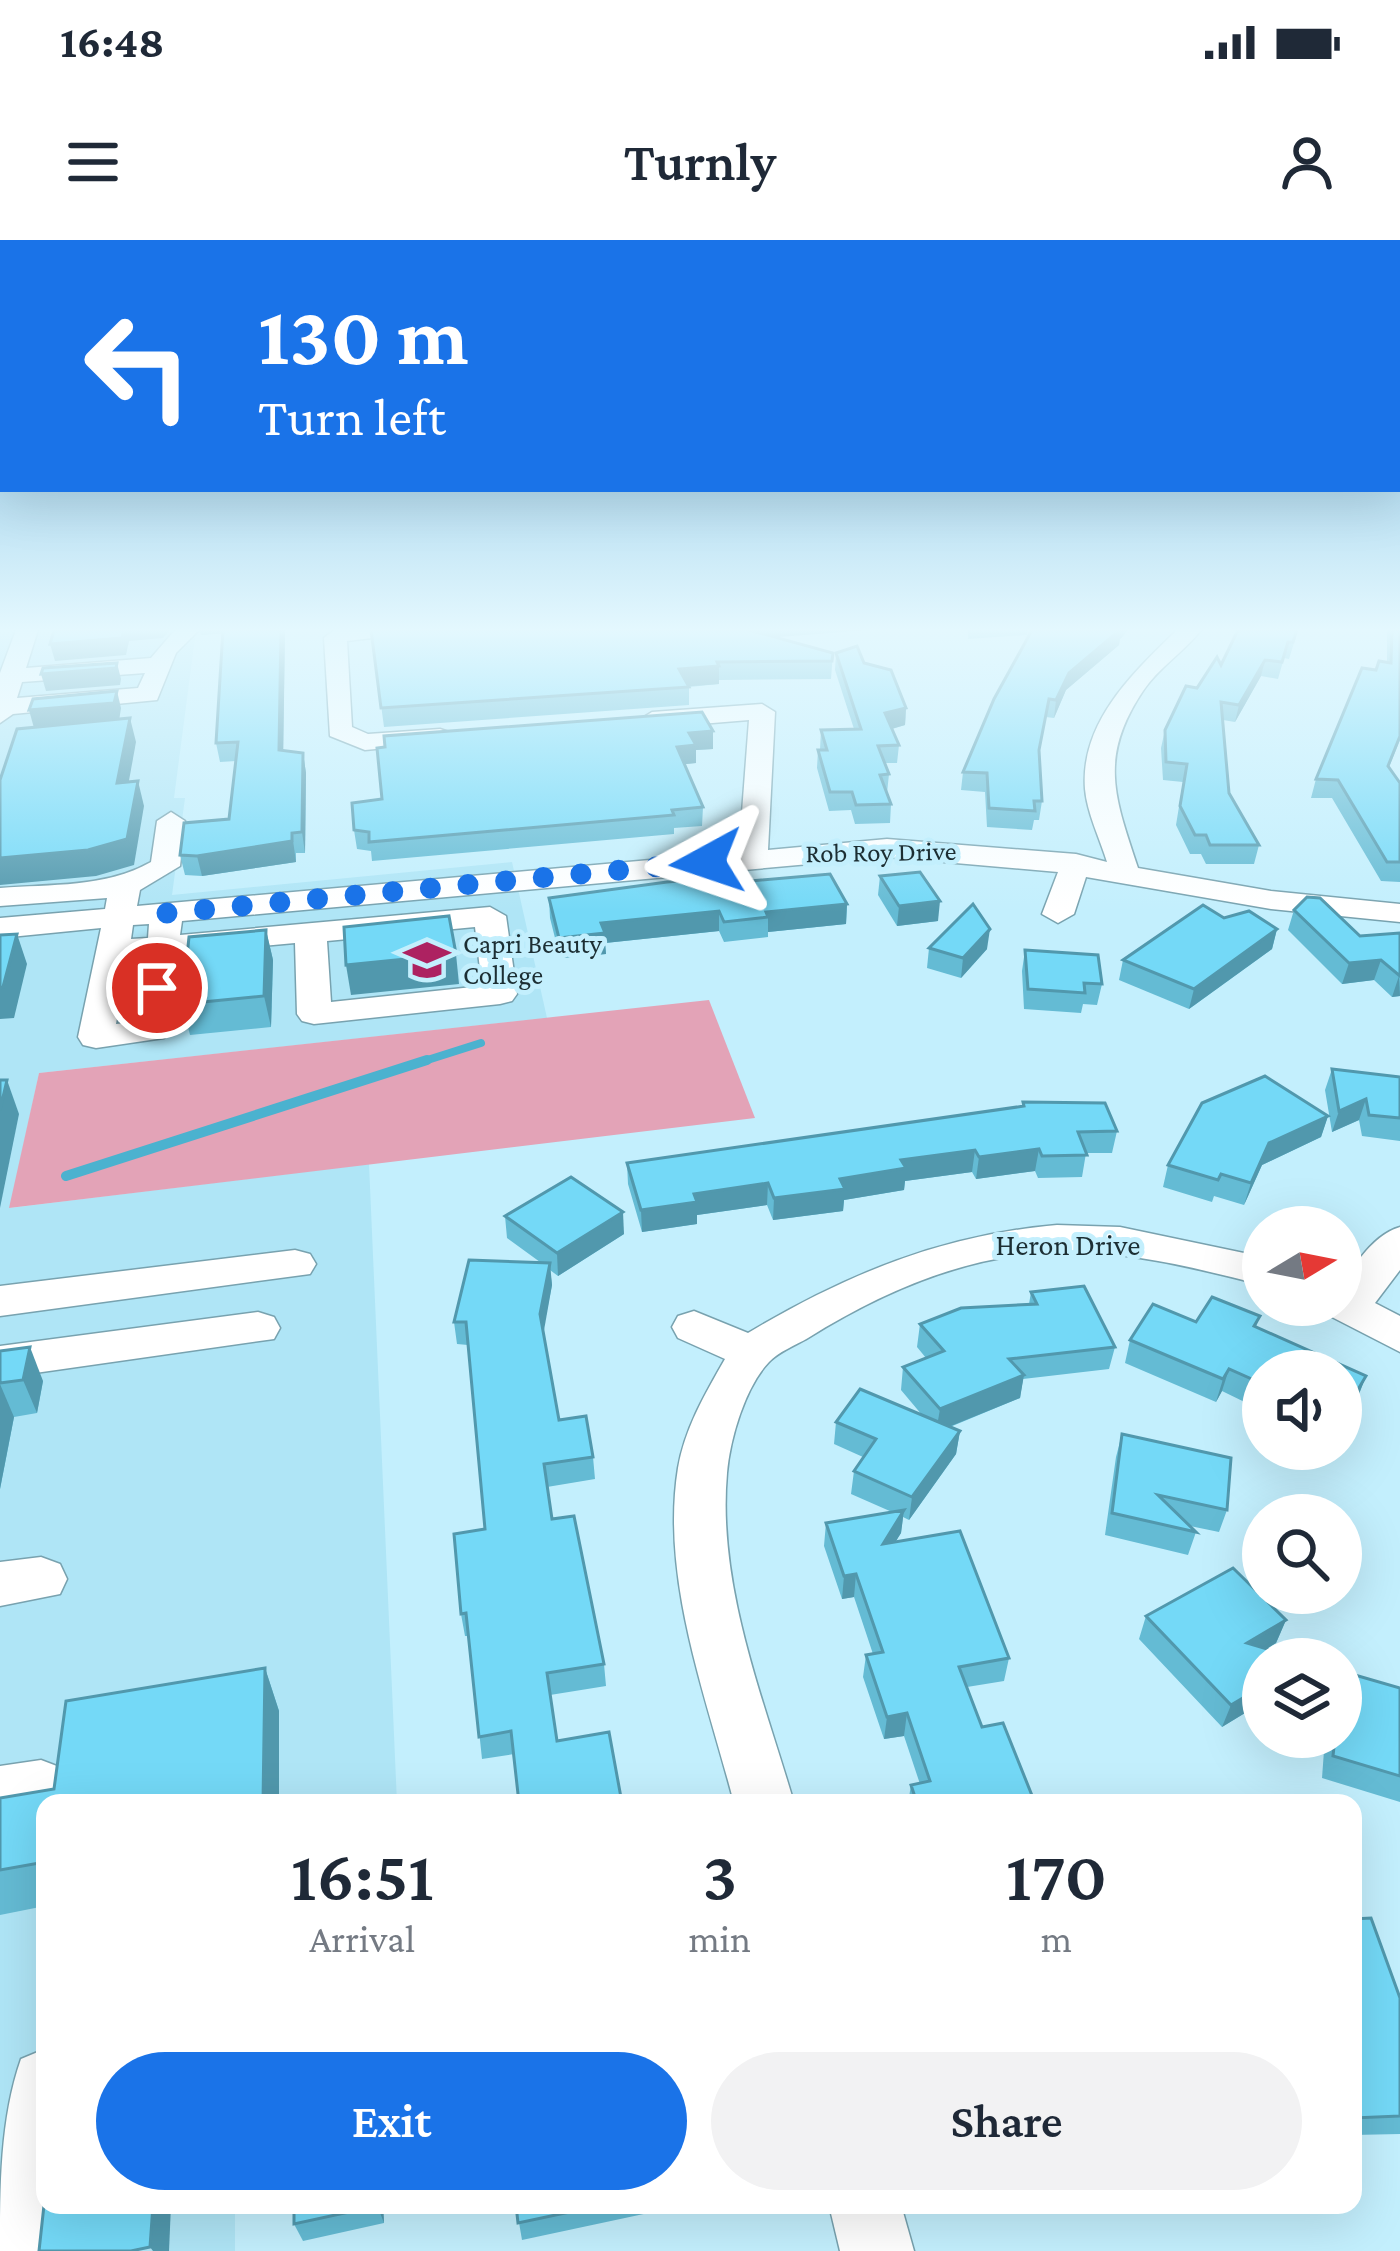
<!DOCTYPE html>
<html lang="en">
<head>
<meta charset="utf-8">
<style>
	body { margin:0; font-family:"Crimson Pro",serif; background:#f2f2f3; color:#1f2937; height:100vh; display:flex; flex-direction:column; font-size:45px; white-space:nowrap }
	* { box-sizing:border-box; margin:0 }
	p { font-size:39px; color:#747a83 }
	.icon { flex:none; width:66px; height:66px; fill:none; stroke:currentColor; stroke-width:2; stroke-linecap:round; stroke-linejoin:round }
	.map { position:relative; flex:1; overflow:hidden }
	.panel { position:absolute; left:36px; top:1554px; width:1326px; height:420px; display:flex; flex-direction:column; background:#fff; border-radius:24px; box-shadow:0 12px 48px #0002 }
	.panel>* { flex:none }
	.top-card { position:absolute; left:0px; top:0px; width:1401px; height:252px; box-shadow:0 12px 48px #0002; background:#1a73e8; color:#fff; overflow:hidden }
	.needle { width:78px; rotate:80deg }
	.fabs { position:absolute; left:1242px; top:966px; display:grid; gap:24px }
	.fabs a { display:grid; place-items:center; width:120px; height:120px; border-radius:50%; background:#fff; box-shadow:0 12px 48px #0002; font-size:60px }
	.pin { position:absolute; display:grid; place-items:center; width:102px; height:102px; color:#fff; margin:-51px; border:6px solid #fff; border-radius:50%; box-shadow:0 3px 12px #0007 }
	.me { position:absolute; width:132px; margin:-66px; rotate:265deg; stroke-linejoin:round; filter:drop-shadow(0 0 9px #0008) }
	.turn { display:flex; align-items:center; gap:42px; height:252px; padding:0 60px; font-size:54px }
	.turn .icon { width:156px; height:156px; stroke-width:2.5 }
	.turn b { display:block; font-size:84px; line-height:102px }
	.eta { display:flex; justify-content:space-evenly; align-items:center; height:204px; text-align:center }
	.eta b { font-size:72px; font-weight:600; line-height:84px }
	.primary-button { display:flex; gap:24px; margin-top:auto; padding:24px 60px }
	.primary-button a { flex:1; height:138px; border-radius:72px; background:#1a73e8; color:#fff; font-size:48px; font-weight:600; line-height:138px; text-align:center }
	.primary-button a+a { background:#f2f2f3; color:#1f2937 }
	.status { display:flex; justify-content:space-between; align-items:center; height:84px; padding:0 60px; background:#fff; direction:ltr }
	.status svg { height:33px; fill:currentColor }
	header { display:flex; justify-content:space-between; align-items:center; height:156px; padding:0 60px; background:#fff; font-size:54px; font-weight:600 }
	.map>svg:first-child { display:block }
</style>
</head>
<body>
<div class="status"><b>16:48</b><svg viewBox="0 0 49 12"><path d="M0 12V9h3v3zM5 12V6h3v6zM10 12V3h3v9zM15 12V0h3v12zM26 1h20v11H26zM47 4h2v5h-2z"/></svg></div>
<header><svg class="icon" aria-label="menu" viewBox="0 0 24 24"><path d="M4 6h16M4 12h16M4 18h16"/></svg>Turnly<svg class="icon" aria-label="person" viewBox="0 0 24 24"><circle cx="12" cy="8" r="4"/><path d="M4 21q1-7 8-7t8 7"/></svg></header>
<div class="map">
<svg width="1400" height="2011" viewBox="0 0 1400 2011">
	<rect width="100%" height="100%" fill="#c3effd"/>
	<!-- built -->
	<path fill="#afe5f6" d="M0 390H196L174 558H185L172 655 512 622 547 778 39 833 10 968 369 924 397 1563H45V1965H235V2011H0Z"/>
	<!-- green -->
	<path fill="#e3a3b7" d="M709 760 755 878 9 968 39 833Z"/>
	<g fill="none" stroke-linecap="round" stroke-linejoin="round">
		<!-- stream-far1 -->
		<path stroke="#4bb2cf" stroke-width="8" d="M418 823 481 803"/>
		<!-- stream -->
		<path stroke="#4bb2cf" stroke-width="10" d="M66 936 427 820"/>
		<!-- minor casing -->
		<g stroke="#78a2af" stroke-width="3">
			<g id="minor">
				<path d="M16 390H38L26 428 151 418 175 390H199L176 413 157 460 13 474 0 483V433ZM145 433 138 448 17 458 22 442Z"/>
				<path d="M334 390H392L381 397 347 401 352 487 368 494 440 489 449 492 453 497 449 502 365 510 330 496 324 398Z"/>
				<path d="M1177 390H1201C1184 412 1158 428 1143 451 1098 518 1115 558 1138 628L1271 651 1400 664V682L1271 669 1086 637 1074 674 1058 683 1042 674 1058 632 887 617 182 681 180 695 490 667 506 676 517 754 512 761 500 764 314 784 302 781 297 774 295 703 178 714 170 791 164 798 96 808 83 805 78 797 101 688 0 698V678L105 669 107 658 0 666V648C51 644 105 648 151 622L157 581 171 572 185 581 180 626 140 650 137 666 739 612 749 480 652 488 639 480 652 472 762 464 775 472 768 610 887 599 1076 614 1107 622C1100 599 1087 573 1085 549 1080 482 1133 433 1177 390ZM149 684 148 698 131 699 133 685ZM475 687 482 746 331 762 327 701ZM145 718 136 782 116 784 127 719Z"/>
				<path d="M1057 985 1120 987 1263 1017V1045C1195 1028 1126 1010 1056 1012 966 1015 883 1051 808 1098 796 1105 778 1112 769 1122 745 1147 730 1199 727 1233 717 1345 763 1457 794 1563H734C707 1458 660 1339 678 1228 685 1188 705 1154 725 1119L678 1098 672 1087 678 1076 694 1071 748 1093C847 1034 942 995 1057 985Z"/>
				<path d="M1400 987V1030L1375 1063 1400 1076V1112L1326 1074 1320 1065H1341C1341 1037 1372 995 1400 987Z"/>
				<path d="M295 1010 310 1014 316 1024 310 1034 0 1076V1046Z"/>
				<path d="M258 1072 274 1077 280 1088 274 1099 0 1138V1106Z"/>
				<path d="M41 1317 60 1324 67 1339 60 1354 0 1366V1322Z"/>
				<path d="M41 1520 62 1528 71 1547 63 1563H45V1573L0 1582V1526Z"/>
				<path d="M45 1809V1965H66L61 2011H0C0 1947 0 1879 21 1819Z"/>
				<path d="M829 1965H901L914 2011H840Z"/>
			</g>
		</g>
		<!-- minor -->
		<use href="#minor" fill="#fff" fill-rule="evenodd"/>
	</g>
	<!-- wall -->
	<g fill="#64bbd4">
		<path d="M200 390H285L283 511 303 513 306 533 305 613H296V622L202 636 185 635 180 615 229 579 236 521 220 522 216 503 223 393 201 395Z"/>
		<path d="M371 390 775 397 833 413 831 439 719 440V444L689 447V465L384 487Z"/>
		<path d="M968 390H1028L1027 395 968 399Z"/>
		<path d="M1298 390 1289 419 1284 418 1278 439 1261 436 1235 482 1223 480 1229 553 1259 605 1254 624H1206L1201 614H1190L1176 585 1183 542 1163 540 1161 508 1165 490 1197 448 1221 425Z"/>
		<path d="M1387 390H1400V500L1389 527 1400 543V642L1381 641 1332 558H1311L1316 539 1376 430 1387 422Z"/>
		<path d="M1126 394 1120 399 1119 405 1066 450 1054 478 1046 477 1039 513 1042 561 1039 580H1034L1032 590 987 587 985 552 961 550 963 532 994 459Z"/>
		<path d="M836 413 864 423 906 468 905 485 892 489 899 505 897 523H885L889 534 887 553 891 564 890 583 855 584 851 570 829 571 817 528 818 510H820L821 490 854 489 835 430Z"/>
		<path d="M713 491V509L696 510V523L684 524 703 567 702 586 674 588V594L372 621 371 611 357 609 354 590 382 559Z"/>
		<path d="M880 636 938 681 897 686 878 655Z"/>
		<path d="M726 641 847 664 846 684 768 692V697L724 702 719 691 605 703 606 714 560 718 550 678 549 658Z"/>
		<path d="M1294 670 1360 696 1400 693V756L1392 757 1374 740 1342 744 1288 690Z"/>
		<path d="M1224 678 1277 689 1272 709 1189 769 1119 740 1123 720Z"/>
		<path d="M266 690 273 720 271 787 190 795 182 764Z"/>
		<path d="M929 708 987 709 961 738 927 728Z"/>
		<path d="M1025 710 1102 744 1097 765 1083 764 1081 773 1024 769 1022 731Z"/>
		<path d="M1332 829 1400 837V901L1362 896 1359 880 1332 892 1325 850Z"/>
		<path d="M1023 862 1117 891 1112 913H1086L1082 937 1038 938 1035 931 976 939 972 932 905 941 904 950 844 960 843 971 773 980 767 965 697 975V984L642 992 628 944 627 923 1022 866Z"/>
		<path d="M1328 876 1321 897 1262 925 1244 965 1214 956 1212 962 1163 947 1168 925Z"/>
		<path d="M505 976 624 994 558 1036 550 1030 552 1045 543 1091 559 1180 593 1217 595 1239 547 1247 552 1279 604 1424 606 1446 550 1455 514 1514 482 1519 469 1396H465L461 1374 485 1289 468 1105 457 1104 454 1082 540 1022 507 998Z"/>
		<path d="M1031 1052 1115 1107 1109 1129 1023 1139 1020 1158 950 1187 960 1191 956 1214 909 1280 903 1277 901 1293 895 1302 1009 1418 1004 1441 967 1447 982 1487 1035 1563H908L911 1545 920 1544 904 1496 884 1499 863 1437 866 1415 873 1414 854 1357 842 1359 824 1306 826 1283 892 1272 851 1254 854 1231 863 1217 834 1204 836 1182 922 1175 901 1150 903 1127 926 1118 917 1107 920 1084 1029 1064Z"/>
		<path d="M1212 1057 1260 1076 1256 1087 1366 1136 1357 1159 1341 1185V1131H1263V1171L1222 1151 1216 1162 1125 1123 1130 1100 1153 1064 1196 1082Z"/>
		<path d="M0 1111 43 1141 37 1173 14 1177 0 1249Z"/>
		<path d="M1122 1194 1227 1270 1219 1292 1190 1286 1196 1292 1188 1315 1105 1295 1116 1217Z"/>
		<path d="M1146 1376 1286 1380 1276 1403 1266 1409 1263 1419V1462L1222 1487 1139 1399Z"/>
		<path d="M265 1428 279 1471V1563H45V1666L0 1675V1558L54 1549Z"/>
		<path d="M1400 1448V1562L1322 1538 1325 1497H1341Z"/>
		<path d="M1353 1679 1400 1758V1894L1353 1895Z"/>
		<path d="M383 1965 384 1983 303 2001 294 1984Z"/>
		<path d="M516 1965H653V1972L522 2000Z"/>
	</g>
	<!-- shaded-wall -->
	<g fill="#5198ad">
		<path d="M124 390H170L163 398 129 401 126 415 55 421 50 404Z"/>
		<path d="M200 390H227V393L201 395Z"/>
		<path d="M281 390H285L283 529 279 510Z"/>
		<path d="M726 390H869L726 401Z"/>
		<path d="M1116 390H1128L1120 399 1119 405 1066 450 1054 478 1056 460 1069 433Z"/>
		<path d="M1265 420 1261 436 1235 482 1239 465Z"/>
		<path d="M117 423 121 439 120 445 46 451 41 434Z"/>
		<path d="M719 426V444L679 447V429Z"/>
		<path d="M117 451 121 468 119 481 34 488 29 470Z"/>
		<path d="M906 468 905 485 884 491 885 473Z"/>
		<path d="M130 478 136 502 124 568 117 543Z"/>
		<path d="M713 491V509L696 510V523L677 525V507L689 493Z"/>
		<path d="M303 513 306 533 305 613 302 592Z"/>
		<path d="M138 541 144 566 134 625 96 636 0 645V618Z"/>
		<path d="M292 593 296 622 202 636 197 616Z"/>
		<path d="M940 661 938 681 897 686 899 666Z"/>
		<path d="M847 664 846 684 768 692V677L766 672Z"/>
		<path d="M719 671V691L605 703 606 714 560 718 559 698 601 683Z"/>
		<path d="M990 689 987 709 961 738 963 718Z"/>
		<path d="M1277 689 1272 709 1189 769 1194 749Z"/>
		<path d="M266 690 273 720 271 787 264 756Z"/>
		<path d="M17 694 27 724 14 778 0 779V748Z"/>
		<path d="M456 714 459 744 351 755 346 725Z"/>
		<path d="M1381 720 1374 740 1342 744 1349 723Z"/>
		<path d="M1399 736 1400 756 1392 757Z"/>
		<path d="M7 840 19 874 0 968V870Z"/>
		<path d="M1366 859 1359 880 1332 892 1339 871Z"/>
		<path d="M1328 876 1321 897 1262 925 1244 965 1251 943 1269 903Z"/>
		<path d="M1039 909 1035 931 976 939 979 917Z"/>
		<path d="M975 910 972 932 905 941 904 950 844 960 843 971 773 980 774 958 901 920Z"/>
		<path d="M768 943 767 965 697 975V984L642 992 641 970 694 954Z"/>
		<path d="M623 972 624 994 558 1036 557 1013Z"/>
		<path d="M550 1023 552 1045 543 1096 540 1074Z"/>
		<path d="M30 1107 43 1141 37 1173 23 1140Z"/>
		<path d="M1229 1129 1222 1151 1216 1162 1223 1139Z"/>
		<path d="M1024 1135 1020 1158 936 1192 940 1169Z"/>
		<path d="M1366 1136 1357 1159 1341 1185V1178Z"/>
		<path d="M0 1144 14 1177 0 1249Z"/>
		<path d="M960 1191 956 1214 909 1280 912 1257Z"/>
		<path d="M904 1270 901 1293 880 1327 883 1304Z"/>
		<path d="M856 1334 854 1357 842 1359 844 1336Z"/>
		<path d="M1286 1380 1276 1403 1238 1426 1247 1403Z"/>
		<path d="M265 1428 279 1471V1563H263Z"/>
		<path d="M1263 1446V1462L1222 1487 1231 1465Z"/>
		<path d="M907 1473 904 1496 884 1499 887 1477Z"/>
		<path d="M153 1965H171L169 2011H153L150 2007Z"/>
		<path d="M377 1965H383L384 1983Z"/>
	</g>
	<!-- building -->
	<g fill="#74d9f7" stroke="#5198ad" stroke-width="3">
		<path d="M54 390H124L122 398 50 404Z"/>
		<path d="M223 390H281L279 510 303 513 302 592 292 593V601L197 616 180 615 184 583 229 579 238 502 216 503Z"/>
		<path d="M371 390H749L833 413 832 421 717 422 719 426 679 429 689 447 381 468Z"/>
		<path d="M1032 390H1120L1069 433 1056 460 1049 459 1039 510 1042 561H1034L1035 571 989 568 987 533 963 532 994 459Z"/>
		<path d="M1238 390H1297L1293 402H1288L1282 422 1265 420 1239 465 1221 462 1229 553 1259 605H1210L1206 595H1195L1180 566 1187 524 1166 522 1165 490 1186 446 1197 448 1217 417 1221 425Z"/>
		<path d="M1392 390H1400V496L1388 526 1400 543V622H1387L1338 540 1316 539 1362 428 1376 430 1379 421 1391 423Z"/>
		<path d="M857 406 864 423 891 430 906 468 885 473 899 505 878 506 889 534 880 535 891 564 856 565 852 552H830L818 510H827L821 490 861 489 836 413Z"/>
		<path d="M117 423 116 428 41 434 43 428Z"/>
		<path d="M117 451 114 463 29 470 33 459Z"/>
		<path d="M702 472 713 491 689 493 696 505 677 507 703 567 672 570 674 575 369 602V592L354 590 352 563 382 559 377 508 385 507 384 496Z"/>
		<path d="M130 478 117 543 138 541 127 599 88 610 0 618V540L17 489Z"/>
		<path d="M920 632 940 661 899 666 880 636Z"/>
		<path d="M830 634 847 664 766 672 768 677 724 682 719 671 601 683 605 693 559 698 549 658 667 642 724 637 726 641H750Z"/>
		<path d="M1307 657 1320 658 1360 696 1400 693V736L1381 720 1349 723 1294 670Z"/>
		<path d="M973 664 990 689 963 718 929 708Z"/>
		<path d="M1203 665 1224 678 1249 671 1277 689 1194 749 1123 720Z"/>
		<path d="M449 676 456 714 346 725 344 687Z"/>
		<path d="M266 690 264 756 182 764 189 697Z"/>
		<path d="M17 694 3 747 0 748V695Z"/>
		<path d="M1025 710 1098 715 1102 744 1084 743 1085 753 1028 749Z"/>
		<path d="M1332 829 1400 837V878L1369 875 1366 859 1339 871Z"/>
		<path d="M1265 836 1328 876 1269 903 1251 943 1221 934 1218 940 1168 925 1202 863Z"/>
		<path d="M0 840H7L0 870Z"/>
		<path d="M1023 862 1105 863 1117 891 1078 892 1087 915 1042 916 1039 909 979 917 975 910 901 920 906 928 840 939 845 949 774 958 768 943 694 954 697 962 641 970 627 923 1024 866Z"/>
		<path d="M571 937 623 972 557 1013 505 976Z"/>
		<path d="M469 1020 550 1023 540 1074 559 1180 586 1176 593 1217 544 1224 552 1279 574 1276 604 1424 547 1433 557 1501 609 1492 622 1563H519L511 1491 479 1497 466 1373 461 1374 454 1294 485 1289 466 1082H454Z"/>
		<path d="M1084 1046 1115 1107 1009 1119 1024 1135 940 1169 903 1127 944 1111 920 1084 961 1068 1037 1064 1031 1052Z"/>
		<path d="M1212 1057 1260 1076 1254 1086 1366 1136 1341 1178V1131H1263V1144L1229 1129 1223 1139 1130 1100 1153 1064 1196 1082Z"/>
		<path d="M30 1107 23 1140 0 1143V1111Z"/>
		<path d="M860 1149 960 1191 912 1257 854 1231 876 1199 836 1182Z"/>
		<path d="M1122 1194 1231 1218 1227 1270 1158 1255 1196 1292 1112 1273Z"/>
		<path d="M904 1270 883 1304 960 1291 1009 1418 959 1427 982 1487 1003 1483 1035 1563H917L911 1545 930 1541 907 1473 887 1477 866 1415 883 1412 856 1334 844 1336 826 1283Z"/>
		<path d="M1233 1328 1286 1380 1247 1403 1301 1419H1263V1446L1231 1465 1146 1376Z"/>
		<path d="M265 1428 263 1563H45V1622L0 1630V1558L54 1549 66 1461Z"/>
		<path d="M1341 1431 1400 1448V1536L1333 1516 1335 1497H1341Z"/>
		<path d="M1371 1678 1400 1758V1876L1353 1878V1679Z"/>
		<path d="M45 1956V1965H153L150 2007 131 2011H39Z"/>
		<path d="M294 1965H377V1966L294 1984Z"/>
		<path d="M516 1965H603L518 1983Z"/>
	</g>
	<!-- sky -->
	<linearGradient id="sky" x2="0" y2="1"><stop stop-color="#69b3de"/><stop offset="0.58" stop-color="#e4f8fe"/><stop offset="1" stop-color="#e4f8fe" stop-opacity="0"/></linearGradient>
	<rect width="1400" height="672" fill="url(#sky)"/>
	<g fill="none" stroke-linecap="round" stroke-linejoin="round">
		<!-- route -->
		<path stroke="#1a73e8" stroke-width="21" stroke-dasharray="0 37.8" d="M157 748 167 673 707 622"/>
	</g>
	<!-- icons -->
	<defs>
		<g id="university-bare" transform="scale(3.6)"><path d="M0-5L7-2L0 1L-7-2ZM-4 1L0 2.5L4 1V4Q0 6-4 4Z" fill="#ad2261" stroke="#c3effd" stroke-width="2.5" paint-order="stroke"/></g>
	</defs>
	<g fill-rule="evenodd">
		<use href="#university-bare" x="427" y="720"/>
	</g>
	<g text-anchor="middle" stroke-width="10" stroke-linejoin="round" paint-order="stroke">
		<!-- far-street labels -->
		<g font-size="27" fill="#1c2e33" stroke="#c3effd">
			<text transform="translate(881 612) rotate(-1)" y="9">Rob Roy Drive</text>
		</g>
		<!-- far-poi labels -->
		<g font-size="27" fill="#1c2e33" stroke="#c3effd" text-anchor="start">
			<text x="463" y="713">Capri Beauty<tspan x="463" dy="31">College</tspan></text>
		</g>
		<!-- street labels -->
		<g font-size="30" fill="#1c2e33" stroke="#c3effd">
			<text x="1068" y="1015">Heron Drive</text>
		</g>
	</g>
</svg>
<div class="fabs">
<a><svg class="needle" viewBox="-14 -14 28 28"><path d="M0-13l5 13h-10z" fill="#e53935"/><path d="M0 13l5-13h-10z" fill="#747a83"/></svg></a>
<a><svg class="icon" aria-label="sound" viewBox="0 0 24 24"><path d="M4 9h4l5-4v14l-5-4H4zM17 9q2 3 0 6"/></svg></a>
<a><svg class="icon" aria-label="search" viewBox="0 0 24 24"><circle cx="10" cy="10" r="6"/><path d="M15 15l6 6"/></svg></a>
<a><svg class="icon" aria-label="layers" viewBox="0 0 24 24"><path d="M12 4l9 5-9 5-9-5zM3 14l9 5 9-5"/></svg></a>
</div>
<div class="pin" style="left:157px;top:748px;background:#d93025"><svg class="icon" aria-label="arrive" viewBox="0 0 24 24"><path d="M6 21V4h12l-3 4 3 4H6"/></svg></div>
<svg class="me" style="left:707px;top:622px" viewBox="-20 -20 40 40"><path d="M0-17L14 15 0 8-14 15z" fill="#1a73e8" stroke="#fff" stroke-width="4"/></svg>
<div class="top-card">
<div class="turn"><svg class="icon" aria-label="left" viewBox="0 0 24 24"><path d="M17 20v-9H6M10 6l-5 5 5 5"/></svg><div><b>130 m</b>Turn left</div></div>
</div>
<section class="panel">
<div class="eta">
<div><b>16:51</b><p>Arrival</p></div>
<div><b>3</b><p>min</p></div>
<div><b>170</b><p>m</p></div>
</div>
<div class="primary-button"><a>Exit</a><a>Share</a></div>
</section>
</div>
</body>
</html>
